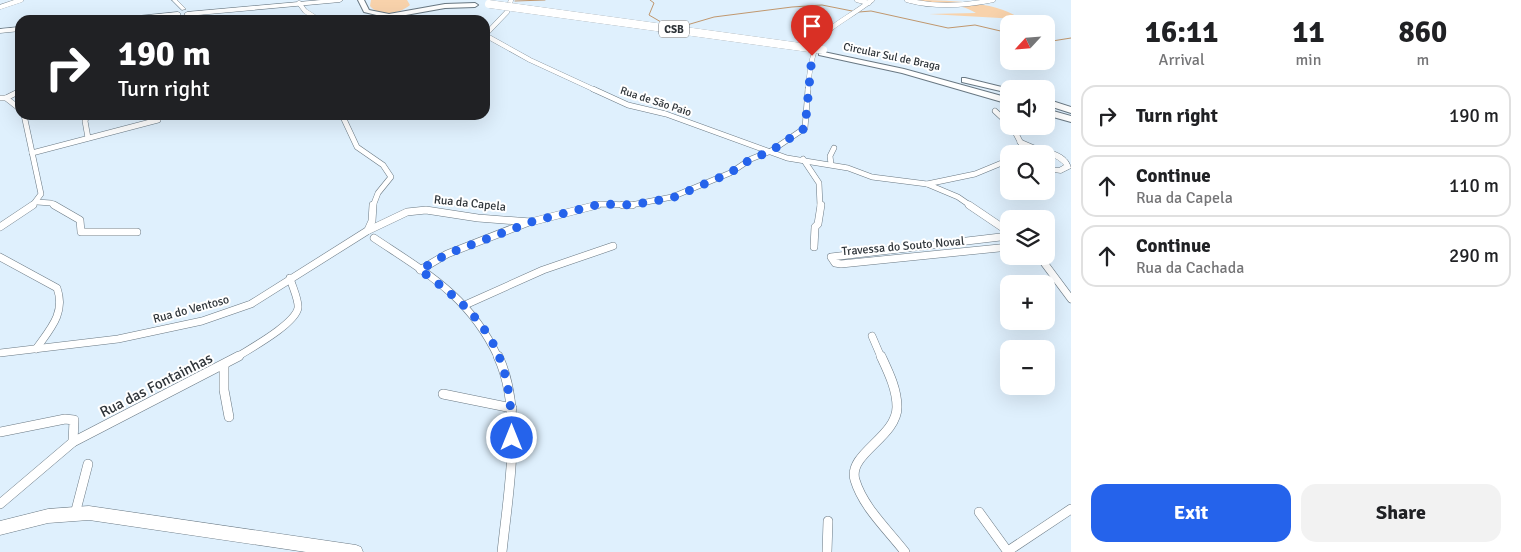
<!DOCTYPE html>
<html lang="en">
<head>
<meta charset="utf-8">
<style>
	body { margin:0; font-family:Signika,sans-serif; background:#f2f2f2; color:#202124; height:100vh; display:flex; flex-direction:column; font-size:19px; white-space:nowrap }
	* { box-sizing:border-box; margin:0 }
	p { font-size:16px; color:#757577 }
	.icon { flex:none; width:28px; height:28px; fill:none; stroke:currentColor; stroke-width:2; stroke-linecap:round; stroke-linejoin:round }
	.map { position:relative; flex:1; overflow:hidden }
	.drawer { display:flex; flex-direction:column; background:#fff; width:450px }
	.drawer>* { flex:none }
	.hud { position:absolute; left:15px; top:15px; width:475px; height:105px; border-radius:15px; box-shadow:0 5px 20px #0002; background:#202124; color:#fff; overflow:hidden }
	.needle { width:32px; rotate:244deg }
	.controls { position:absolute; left:1000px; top:15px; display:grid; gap:10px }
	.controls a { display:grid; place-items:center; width:55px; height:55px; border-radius:10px; background:#fff; box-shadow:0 5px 20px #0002; font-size:25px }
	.pin { position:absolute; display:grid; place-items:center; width:42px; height:42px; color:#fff; margin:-51px -21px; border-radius:50% 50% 50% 0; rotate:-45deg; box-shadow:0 0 5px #0007 }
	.pin .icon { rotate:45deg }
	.me { position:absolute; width:55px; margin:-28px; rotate:0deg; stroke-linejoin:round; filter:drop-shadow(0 0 4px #0008) }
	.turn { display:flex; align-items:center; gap:18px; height:105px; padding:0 20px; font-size:22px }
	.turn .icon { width:65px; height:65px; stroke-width:2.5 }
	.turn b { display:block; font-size:35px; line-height:42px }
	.eta { display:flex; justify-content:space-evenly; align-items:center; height:85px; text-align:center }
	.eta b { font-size:30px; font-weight:700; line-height:35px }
	.primary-button { display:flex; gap:10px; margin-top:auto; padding:10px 20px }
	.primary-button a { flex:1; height:58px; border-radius:15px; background:#2563eb; color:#fff; font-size:20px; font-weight:700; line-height:58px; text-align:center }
	.primary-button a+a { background:#f2f2f2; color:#202124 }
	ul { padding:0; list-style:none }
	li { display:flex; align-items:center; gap:15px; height:62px; margin:0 10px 8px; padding:0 10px; border:2px solid #e0e0e0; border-radius:15px }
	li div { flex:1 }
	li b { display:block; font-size:19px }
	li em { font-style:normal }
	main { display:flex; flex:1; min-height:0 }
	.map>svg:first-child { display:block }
</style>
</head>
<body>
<main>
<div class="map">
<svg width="1071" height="552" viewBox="0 0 1071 552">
	<rect width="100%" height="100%" fill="#dff0fd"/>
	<!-- green -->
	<g fill="#f8d2ab">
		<path d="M371 0H407L410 5C400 14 379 17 370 6Z"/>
		<path d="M915 0C942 0 999 1 1020 19L929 14 976 13C957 1 936 6 915 0Z"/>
	</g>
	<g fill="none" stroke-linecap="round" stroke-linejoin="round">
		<!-- stream -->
		<g stroke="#c0976e" stroke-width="1">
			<path d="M650 0 654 3 649 15 661 22 680 27 714 17 792 7 822 5 852 11"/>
			<path d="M515 1 545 0"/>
			<path d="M859 12 871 11 948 28 975 25 1009 33"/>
			<path d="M1046 42 1071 38"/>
		</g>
		<!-- minor-far3 casing -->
		<g stroke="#697883" stroke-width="5">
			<g id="minor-far3">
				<path d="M857 0 869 3"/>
				<path d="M907 0C936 8 964 6 993 0"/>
				<path d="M299 3 305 11 319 20"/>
				<path d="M0 7 21 0"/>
				<path d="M485 35 530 60 595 90"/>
				<path d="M485 35 507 12 511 0"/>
				<path d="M808 90C812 27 827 34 872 0"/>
			</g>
		</g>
		<!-- minor-far2 casing -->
		<g stroke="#697883" stroke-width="6">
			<g id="minor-far2">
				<path d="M593 89 628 105 666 114 787 158 848 168 872 177 927 184 975 174 1009 160"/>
				<path d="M0 98H6L20 109"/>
				<path d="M6 98 20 91"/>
				<path d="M995 111 1009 124"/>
				<path d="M24 115 41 194 32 206"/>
				<path d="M87 115 85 121 88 138"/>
				<path d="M342 115 357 147 383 165 391 177 378 193 373 206"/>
				<path d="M1012 126 1026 153"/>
				<path d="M1020 142 1041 151"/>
				<path d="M32 153 158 120"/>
				<path d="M803 159 819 183 820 206"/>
				<path d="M831 164 830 156 834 148"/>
				<path d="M927 184 958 197 971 206"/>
				<path d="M37 202 51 203 56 206"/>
				<path d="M592 206 600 204 631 205 672 197 730 173 751 159 771 151 805 128 808 89"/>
			</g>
		</g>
		<!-- minor-far1 casing -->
		<g stroke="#697883" stroke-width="8">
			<g id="minor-far1">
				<path d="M54 205 80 220 81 232H137"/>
				<path d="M623 205H632"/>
				<path d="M969 205 1009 232"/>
				<path d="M0 227 33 205"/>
				<path d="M368 230 372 221 373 205"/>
				<path d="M1009 236 831 257 835 263 841 264 1009 247"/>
				<path d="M374 238C428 274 469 296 498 357"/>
				<path d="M814 247 815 227 818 224 821 205"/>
				<path d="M1039 256 1071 299"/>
				<path d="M0 257 57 288C66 313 50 329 36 349"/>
				<path d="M420 270 447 254 529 222"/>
				<path d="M465 305 543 270 613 246"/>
				<path d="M872 336 881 357"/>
				<path d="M0 353 118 339 202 321 251 304 367 231 407 212 426 210 478 218 531 222 597 205"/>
				<path d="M237 357C251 348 295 324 298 308 299 300 292 286 290 278"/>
			</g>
		</g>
		<!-- minor casing -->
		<g stroke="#697883" stroke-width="10">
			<g id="minor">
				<path d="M498 356C524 411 508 493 502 552"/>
				<path d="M881 356C888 371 897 389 897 407 897 437 847 454 855 480 863 507 888 530 905 552"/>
				<path d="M224 365V390L229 417"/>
				<path d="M443 394 512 408"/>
				<path d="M0 432 65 419 74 420 73 442"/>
				<path d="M0 504 73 442 239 356"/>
				<path d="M979 512 1008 552"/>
				<path d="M75 514 88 464"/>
				<path d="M1008 551 1071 509"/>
				<path d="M827 552 828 521"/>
			</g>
		</g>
		<!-- tertiary casing -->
		<g stroke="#697883" stroke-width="1">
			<path id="tertiary" d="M172 0H177L186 9 182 10Z"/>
		</g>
		<!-- secondary casing -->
		<g stroke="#697883" stroke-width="1">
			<g id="secondary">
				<path d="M1036 148C1049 149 1068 153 1071 168L1061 173 1046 171V167L1059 168 1064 165C1052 152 1038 154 1022 154L1028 150Z"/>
				<path d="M89 506 356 545 361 547 363 552H306L89 520 48 523 0 535V521L48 509Z"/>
			</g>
		</g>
		<!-- primary casing -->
		<g stroke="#697883" stroke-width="1">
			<g id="primary">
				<path d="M321 0H343L340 2 187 16 184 14 187 12Z"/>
				<path d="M178 12 180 13V15L137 20H116L119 18Z"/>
				<path d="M20 27V31L0 33V29Z"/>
			</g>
		</g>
		<!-- motorway casing -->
		<g stroke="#697883" stroke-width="2">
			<g id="motorway">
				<path d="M358 0H364L369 10 389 14 445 4 475 3 478 5 475 7 445 8 389 18 364 12Z"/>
				<path d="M819 51 904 69 1009 98V104L902 73 819 55Z"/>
				<path d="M962 78H965L1010 89 1009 93 962 82Z"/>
				<path d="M1046 99 1071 107V113L1046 105Z"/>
				<path d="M1046 109 1071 116V122L1046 115Z"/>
			</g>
		</g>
		<!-- minor-far3 -->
		<use href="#minor-far3" stroke="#fff" stroke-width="4.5"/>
		<!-- minor-far2 -->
		<use href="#minor-far2" stroke="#fff" stroke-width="5"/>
		<!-- minor-far1 -->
		<use href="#minor-far1" stroke="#fff" stroke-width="7"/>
		<!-- minor -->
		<use href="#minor" stroke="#fff" stroke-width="9"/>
		<!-- tertiary -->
		<use href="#tertiary" fill="#fff" fill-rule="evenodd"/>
		<!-- secondary -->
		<use href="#secondary" fill="#fff" fill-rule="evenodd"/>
		<!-- primary -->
		<use href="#primary" fill="#fff" fill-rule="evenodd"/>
		<!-- motorway -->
		<use href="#motorway" fill="#fff" fill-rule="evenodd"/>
		<!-- motorway-bridge casing -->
		<g stroke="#697883" stroke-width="8" stroke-linecap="butt">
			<path id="motorway-bridge" d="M489 4 823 50"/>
		</g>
		<!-- motorway-bridge -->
		<use href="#motorway-bridge" stroke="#fff" stroke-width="8"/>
	</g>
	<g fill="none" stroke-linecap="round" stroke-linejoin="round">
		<!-- route -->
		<path stroke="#2563eb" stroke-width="9" stroke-dasharray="0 16.2" d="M512 438C511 352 488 319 420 270L447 254 531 222 600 204 631 205 672 198 730 173 751 159 771 151 805 128 812 56"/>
	</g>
	<g text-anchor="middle" stroke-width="4" stroke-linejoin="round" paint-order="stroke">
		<!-- shield labels -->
		<rect fill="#fff" stroke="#6d7174" stroke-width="1" x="659" y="20.5" width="30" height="17" rx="4"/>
		<g font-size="11" font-weight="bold" fill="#2e3439">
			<text x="674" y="33">CSB</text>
		</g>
		<!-- far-street labels -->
		<g font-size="11" fill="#2e3439" stroke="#fff">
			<text transform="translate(892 56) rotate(12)" y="4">Circular Sul de Braga</text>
			<text transform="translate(656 101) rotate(18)" y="4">Rua de São Paio</text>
		</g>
		<!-- street labels -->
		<g font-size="12" fill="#2e3439" stroke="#fff">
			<text transform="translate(470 203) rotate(6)" y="4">Rua da Capela</text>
			<text transform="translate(903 246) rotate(-5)" y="4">Travessa do Souto Noval</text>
			<text transform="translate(191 309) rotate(-15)" y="4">Rua do Ventoso</text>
		</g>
		<!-- near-street labels -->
		<g font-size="15" fill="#2e3439" stroke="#fff">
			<text transform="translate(156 385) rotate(-27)" y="5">Rua das Fontainhas</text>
		</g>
	</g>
</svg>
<div class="controls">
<a><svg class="needle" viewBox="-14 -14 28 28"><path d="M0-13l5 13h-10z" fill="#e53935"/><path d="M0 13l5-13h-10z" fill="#757577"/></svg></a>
<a><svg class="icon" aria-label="sound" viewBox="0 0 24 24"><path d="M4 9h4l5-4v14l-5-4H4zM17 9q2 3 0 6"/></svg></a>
<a><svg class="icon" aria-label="search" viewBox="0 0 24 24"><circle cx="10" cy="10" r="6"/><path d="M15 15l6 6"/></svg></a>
<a><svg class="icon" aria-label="layers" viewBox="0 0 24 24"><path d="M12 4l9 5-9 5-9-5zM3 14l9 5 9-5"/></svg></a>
<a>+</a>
<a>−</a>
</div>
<div class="pin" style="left:812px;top:56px;background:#d93025"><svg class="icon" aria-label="arrive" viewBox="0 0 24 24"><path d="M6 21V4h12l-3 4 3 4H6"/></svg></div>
<svg class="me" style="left:512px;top:438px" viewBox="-20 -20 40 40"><circle r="17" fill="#2563eb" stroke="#fff" stroke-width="3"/><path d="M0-11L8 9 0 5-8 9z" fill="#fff"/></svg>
<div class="hud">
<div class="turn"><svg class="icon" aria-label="right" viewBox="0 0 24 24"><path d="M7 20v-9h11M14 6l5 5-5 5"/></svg><div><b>190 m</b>Turn right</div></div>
</div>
</div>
<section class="drawer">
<div class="eta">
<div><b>16:11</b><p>Arrival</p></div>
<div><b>11</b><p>min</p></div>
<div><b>860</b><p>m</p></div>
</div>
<ul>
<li><svg class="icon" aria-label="right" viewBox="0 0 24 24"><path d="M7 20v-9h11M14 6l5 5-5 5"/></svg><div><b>Turn right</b></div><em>190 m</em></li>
<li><svg class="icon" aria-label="ahead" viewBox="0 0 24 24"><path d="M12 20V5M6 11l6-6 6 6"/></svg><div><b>Continue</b><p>Rua da Capela</p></div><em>110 m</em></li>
<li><svg class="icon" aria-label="ahead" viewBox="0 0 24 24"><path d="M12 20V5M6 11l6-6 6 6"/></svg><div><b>Continue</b><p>Rua da Cachada</p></div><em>290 m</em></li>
</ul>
<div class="primary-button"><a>Exit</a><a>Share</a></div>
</section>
</main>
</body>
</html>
